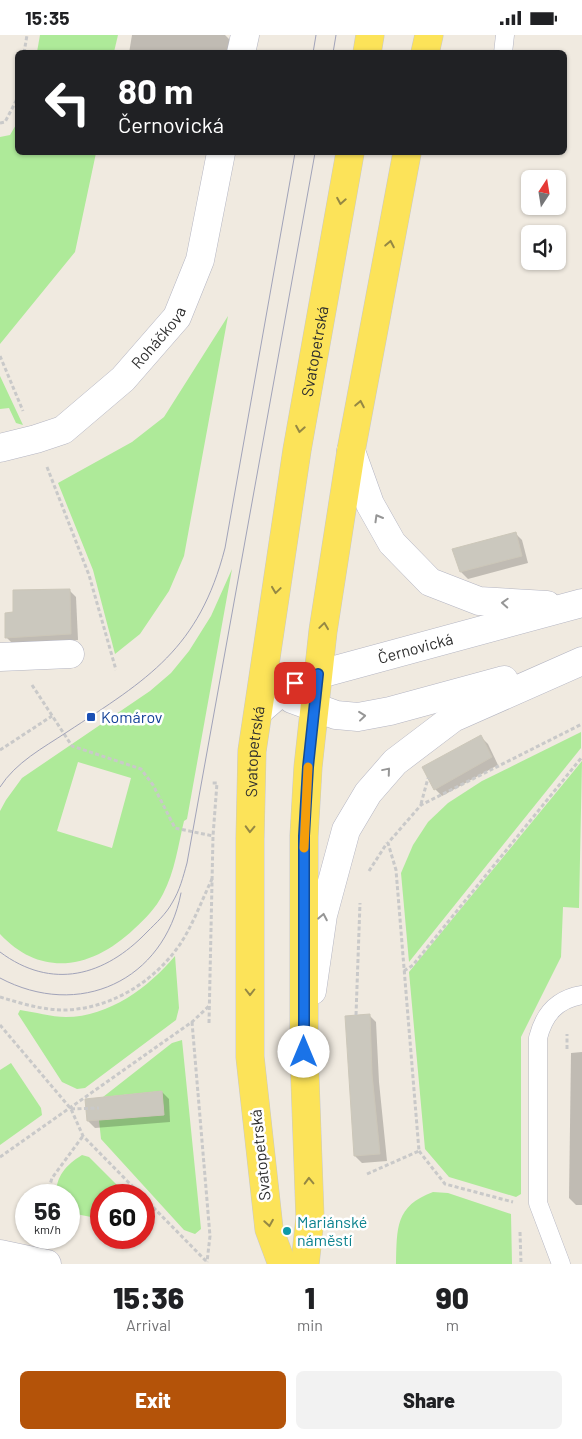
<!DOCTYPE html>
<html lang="en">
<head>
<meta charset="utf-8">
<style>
	body { margin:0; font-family:Barlow,sans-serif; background:#f2f2f2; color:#202124; height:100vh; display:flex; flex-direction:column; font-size:19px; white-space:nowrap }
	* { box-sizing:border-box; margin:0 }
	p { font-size:16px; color:#757577 }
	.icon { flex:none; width:28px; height:28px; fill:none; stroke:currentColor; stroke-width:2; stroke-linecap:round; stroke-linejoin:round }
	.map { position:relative; height:1229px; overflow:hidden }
	.details { display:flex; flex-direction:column; background:#fff; flex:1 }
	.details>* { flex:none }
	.hud { position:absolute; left:15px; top:15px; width:552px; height:105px; border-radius:8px; box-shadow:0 1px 4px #0004; background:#202124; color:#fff; overflow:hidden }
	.needle { width:32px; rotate:12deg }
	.controls { position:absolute; left:521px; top:135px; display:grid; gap:10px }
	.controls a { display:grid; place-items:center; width:45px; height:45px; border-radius:8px; background:#fff; box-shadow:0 1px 4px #0004; font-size:25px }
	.speed { position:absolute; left:15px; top:1149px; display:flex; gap:10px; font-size:25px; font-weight:700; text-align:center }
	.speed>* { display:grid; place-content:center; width:65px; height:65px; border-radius:50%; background:#fff; box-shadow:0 1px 4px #0004; line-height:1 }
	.speed small { font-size:12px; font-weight:400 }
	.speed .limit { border:8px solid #d22; background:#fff; color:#111 }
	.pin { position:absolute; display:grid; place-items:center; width:42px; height:42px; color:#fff; margin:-21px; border-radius:10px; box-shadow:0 2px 8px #0006 }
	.me { position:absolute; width:55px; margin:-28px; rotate:0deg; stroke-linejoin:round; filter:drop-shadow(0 0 4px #0008) }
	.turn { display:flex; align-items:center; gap:18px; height:105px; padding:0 20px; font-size:22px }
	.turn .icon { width:65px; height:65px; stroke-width:2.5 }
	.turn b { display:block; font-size:35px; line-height:42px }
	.eta { display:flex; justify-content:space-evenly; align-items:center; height:85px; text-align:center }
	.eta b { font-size:30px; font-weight:800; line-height:35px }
	.button { display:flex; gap:10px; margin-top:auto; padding:10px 20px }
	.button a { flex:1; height:58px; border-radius:8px; background:#b45309; color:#fff; font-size:20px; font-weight:800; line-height:58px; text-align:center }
	.button a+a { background:#f2f2f2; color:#202124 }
	.status { display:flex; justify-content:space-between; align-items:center; height:35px; padding:0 25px; background:#fff; direction:ltr }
	.status svg { height:14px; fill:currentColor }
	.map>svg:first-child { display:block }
</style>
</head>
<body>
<div class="status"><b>15:35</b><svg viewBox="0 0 49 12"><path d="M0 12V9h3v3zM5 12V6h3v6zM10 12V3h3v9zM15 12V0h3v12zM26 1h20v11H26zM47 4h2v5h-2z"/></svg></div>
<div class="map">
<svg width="582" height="1229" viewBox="0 0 582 1229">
	<rect width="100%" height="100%" fill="#f0eae0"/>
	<!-- green -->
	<g fill="#aeea99" fill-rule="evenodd">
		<path d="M40 0H118L114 17H37Z"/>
		<path d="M17 88 18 118H96L75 217 0 309V102L10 100Z"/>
		<path d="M228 281 184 521 169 556 140 599 115 619 93 535 58 448 132 407 164 382Z"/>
		<path d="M0 341 23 390 16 388 9 373 0 374Z"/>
		<path d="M232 534 187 784 184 786C178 811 175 836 163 859 156 873 145 884 134 894 93 933 42 944 0 899V776L6 765 22 743 150 656 171 638 189 616 211 581ZM78 727 131 743 112 813 57 796Z"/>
		<path d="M581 697V713L409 927 401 838 413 810 428 787 448 768 482 746Z"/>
		<path d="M582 726 579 873 563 872 561 922 521 1002V1159L516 1162 449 1142 425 1114 409 937Z"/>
		<path d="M175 921 179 973 176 985 85 1053 77 1054 62 1047 18 979 20 975C35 977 51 982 66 982 109 982 149 952 175 921Z"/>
		<path d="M182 1005 201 1194 195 1199 184 1195 101 1104 99 1085 164 1080 162 1056 103 1062 172 1008Z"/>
		<path d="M11 1028 41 1073 42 1080 0 1110V1035Z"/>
		<path d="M82 1120 89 1122 127 1160H101V1184L76 1179 69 1173V1160H56C56 1141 66 1130 82 1120Z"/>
		<path d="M433 1157 448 1158 511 1179 512 1229H396C397 1193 395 1171 433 1157Z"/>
	</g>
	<!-- shadow -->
	<g fill="#0003">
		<path d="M132 0H225L239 14V18H129Z"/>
		<path d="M515 498 522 505 528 528 468 544 461 537Z"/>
		<path d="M69 555 76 562 78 605 14 610 7 603 14 578Z"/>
		<path d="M481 702 488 709 498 730 442 761 435 754Z"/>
		<path d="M369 980 376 987 379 1047 387 1126 362 1128 355 1121Z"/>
		<path d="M582 1017V1170H576L569 1163 571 1018Z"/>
		<path d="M162 1057 169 1064 170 1087 95 1093 88 1086Z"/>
	</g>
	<!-- building -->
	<g fill="#cbc8be" stroke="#ccc7b9">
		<path d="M516 497 522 521 460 537 452 514Z"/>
		<path d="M70 554 71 599 5 603V578L13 577V555Z"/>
		<path d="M481 700 492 722 434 755 422 732Z"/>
		<path d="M370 979 372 1039 380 1119 354 1121 345 981Z"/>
		<path d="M162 1056 164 1080 87 1086 85 1064Z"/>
	</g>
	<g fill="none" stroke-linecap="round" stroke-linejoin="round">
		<!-- lane casing -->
		<g stroke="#b4b5c2" stroke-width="19">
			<g id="lane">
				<path d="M503 18 505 0"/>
				<path d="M561 1229 538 1168V1003C544 979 557 964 582 960"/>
			</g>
		</g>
		<!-- street casing -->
		<g stroke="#b4b5c2" stroke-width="29">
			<g id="street">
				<path d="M241 18 245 0"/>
				<path id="s1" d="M0 413 36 404 63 395 123 344 177 282 200 225 221 118"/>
				<path d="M0 622 70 619"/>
				<path d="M0 1219 47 1229"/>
			</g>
		</g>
		<!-- secondary casing -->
		<g stroke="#b4b5c2" stroke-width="29">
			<g id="secondary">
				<path d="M351 416 370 469 392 508 430 547 479 566 547 570"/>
				<path d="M292 664 336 680 358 682 390 676 504 645"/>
				<path id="s2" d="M259 676 282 656 309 642 582 568"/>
				<path d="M312 956 323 880 346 795 368 758 395 727 453 683 582 626"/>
			</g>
		</g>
		<!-- primary casing -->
		<g stroke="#c9c9c9" stroke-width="29">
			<g id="primary">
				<path d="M367 18 370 0"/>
				<path d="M425 18 429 0"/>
				<path id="s3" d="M282 1229 269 1194 250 1022V804L252 716 297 415 350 118"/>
				<path d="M305 1229 310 1183 304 1017V801L308 732 323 596 351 416 407 118"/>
			</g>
		</g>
		<!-- path -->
		<g stroke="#c9c9c9" stroke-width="3" stroke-dasharray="4 2.5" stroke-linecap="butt">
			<path d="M24 18 27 0"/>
			<path d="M0 88 5 87 16 66 18 56"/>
			<path d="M0 321 23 376"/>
			<path d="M47 432 89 540 116 635"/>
			<path d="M32 650 72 711 141 734 153 750 175 793 213 801"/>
			<path d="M0 715 52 681"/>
			<path d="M421 769 428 743"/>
			<path d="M369 836 387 808"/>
			<path d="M404 936 413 930 582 722"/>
			<path d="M0 962C20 968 42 975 64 975 113 974 159 944 184 903 195 884 203 863 212 844"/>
			<path d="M356 980 360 868"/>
			<path d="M192 987 210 1201 207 1227"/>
			<path d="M209 988 213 801 217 748H212"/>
			<path d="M0 990 71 1074 83 1101 141 1160"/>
			<path d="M567 1014V999"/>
			<path d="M71 1074 99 1073"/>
			<path d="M419 1116 445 1149 513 1167"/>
			<path d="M0 1122 192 987 209 971"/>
			<path d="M367 1139 419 1116 396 835 388 808 421 770 582 689"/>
			<path d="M47 1160 52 1143 83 1101"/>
			<path d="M144 1163 207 1227"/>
			<path d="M520 1197 521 1229"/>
		</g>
		<!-- lane -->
		<use href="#lane" stroke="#fff" stroke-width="18"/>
		<!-- street -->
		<use href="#street" stroke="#fff" stroke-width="28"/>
		<!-- secondary -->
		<use href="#secondary" stroke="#fff" stroke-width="28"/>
		<!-- primary -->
		<use href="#primary" stroke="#fce359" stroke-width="28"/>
		<!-- tram -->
		<g stroke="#a1a3b9" stroke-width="1">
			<path d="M313 18 316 0"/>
			<path d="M333 18 336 0"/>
			<path d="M0 752C16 727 43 713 67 697 148 644 199 614 225 513L295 118"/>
			<path d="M0 917C52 956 105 941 147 897 156 888 166 879 172 868 180 855 183 842 187 828L315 118"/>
			<path d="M0 943C79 985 164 946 181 858"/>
		</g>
	</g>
	<!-- one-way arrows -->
	<defs><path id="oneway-chevron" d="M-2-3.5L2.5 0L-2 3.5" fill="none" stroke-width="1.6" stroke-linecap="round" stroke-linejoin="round" transform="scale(1.25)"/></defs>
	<g stroke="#958844">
		<use href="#oneway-chevron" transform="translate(341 166) rotate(100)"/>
		<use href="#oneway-chevron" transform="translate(390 209) rotate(-79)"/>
		<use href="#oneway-chevron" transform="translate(360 369) rotate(-79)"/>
		<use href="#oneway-chevron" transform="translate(300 394) rotate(100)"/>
		<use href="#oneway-chevron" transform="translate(276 555) rotate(98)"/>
		<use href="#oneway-chevron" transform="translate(324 591) rotate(-82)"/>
		<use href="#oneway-chevron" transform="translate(250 794) rotate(92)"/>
		<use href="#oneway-chevron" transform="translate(250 957) rotate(90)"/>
		<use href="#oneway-chevron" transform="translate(309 1146) rotate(-92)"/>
		<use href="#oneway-chevron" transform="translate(269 1188) rotate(81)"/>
	</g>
	<g stroke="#969696">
		<use href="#oneway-chevron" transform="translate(378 483) rotate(-120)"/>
		<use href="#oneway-chevron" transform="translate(505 568) rotate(-177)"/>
		<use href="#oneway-chevron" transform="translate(362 681) rotate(-6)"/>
		<use href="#oneway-chevron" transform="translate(387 736) rotate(-50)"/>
		<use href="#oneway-chevron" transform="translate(323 882) rotate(-79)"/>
	</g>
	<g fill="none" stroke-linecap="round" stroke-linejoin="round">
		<!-- route casing -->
		<g stroke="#114b97" stroke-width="12">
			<path id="route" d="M295 648 318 639 308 732 304 801V1017"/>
		</g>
		<!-- route -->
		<use href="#route" stroke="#1a73e8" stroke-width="9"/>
		<!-- slow -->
		<path stroke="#f59e0b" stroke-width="9" d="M304 813 308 732"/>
	</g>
	<!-- markers -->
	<rect fill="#1a4fb4" stroke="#fff" stroke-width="2" x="86" y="677" width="10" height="10" rx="2.5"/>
	<circle fill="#0f9aa8" stroke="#fff" stroke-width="2" cx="287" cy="1196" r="5"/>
	<g text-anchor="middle" stroke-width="5" stroke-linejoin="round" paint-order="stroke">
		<!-- street labels -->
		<g font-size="16" fill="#2e2e2e" stroke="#fff">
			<text dy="6" stroke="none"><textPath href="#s1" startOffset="199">Roháčkova</textPath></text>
			<text dy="6" stroke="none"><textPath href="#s3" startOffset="921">Svatopetrská</textPath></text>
			<text dy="6" stroke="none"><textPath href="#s2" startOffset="171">Černovická</textPath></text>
			<text dy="6" stroke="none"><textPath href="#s3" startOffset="516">Svatopetrská</textPath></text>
			<text transform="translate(260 1120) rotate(-96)" y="6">Svatopetrská</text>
		</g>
		<!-- transit labels -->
		<g font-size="16" fill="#164399" stroke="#fff" text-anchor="start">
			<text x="101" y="688">Komárov</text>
		</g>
		<!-- culture labels -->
		<g font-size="16" fill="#0d838f" stroke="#fff" text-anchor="start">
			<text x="297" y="1193">Mariánské<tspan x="297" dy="18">náměstí</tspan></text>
		</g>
	</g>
</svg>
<div class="controls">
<a><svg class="needle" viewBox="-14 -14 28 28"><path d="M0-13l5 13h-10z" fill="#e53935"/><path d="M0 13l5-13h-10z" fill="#757577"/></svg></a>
<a><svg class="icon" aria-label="sound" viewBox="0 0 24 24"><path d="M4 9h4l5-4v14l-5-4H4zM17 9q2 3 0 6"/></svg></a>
</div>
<div class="speed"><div>56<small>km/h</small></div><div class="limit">60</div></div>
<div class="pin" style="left:295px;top:648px;background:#d93025"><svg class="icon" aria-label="arrive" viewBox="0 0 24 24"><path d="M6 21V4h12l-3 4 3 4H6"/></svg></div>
<svg class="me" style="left:304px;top:1017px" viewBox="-20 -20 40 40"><circle r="19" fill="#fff"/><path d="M0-13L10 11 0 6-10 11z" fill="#1a73e8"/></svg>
<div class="hud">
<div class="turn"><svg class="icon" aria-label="left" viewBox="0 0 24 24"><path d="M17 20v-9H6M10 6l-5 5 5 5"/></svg><div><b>80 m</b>Černovická</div></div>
</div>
</div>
<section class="details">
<div class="eta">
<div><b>15:36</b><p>Arrival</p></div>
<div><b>1</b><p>min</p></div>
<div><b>90</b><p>m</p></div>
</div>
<div class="button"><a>Exit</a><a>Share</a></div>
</section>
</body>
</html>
